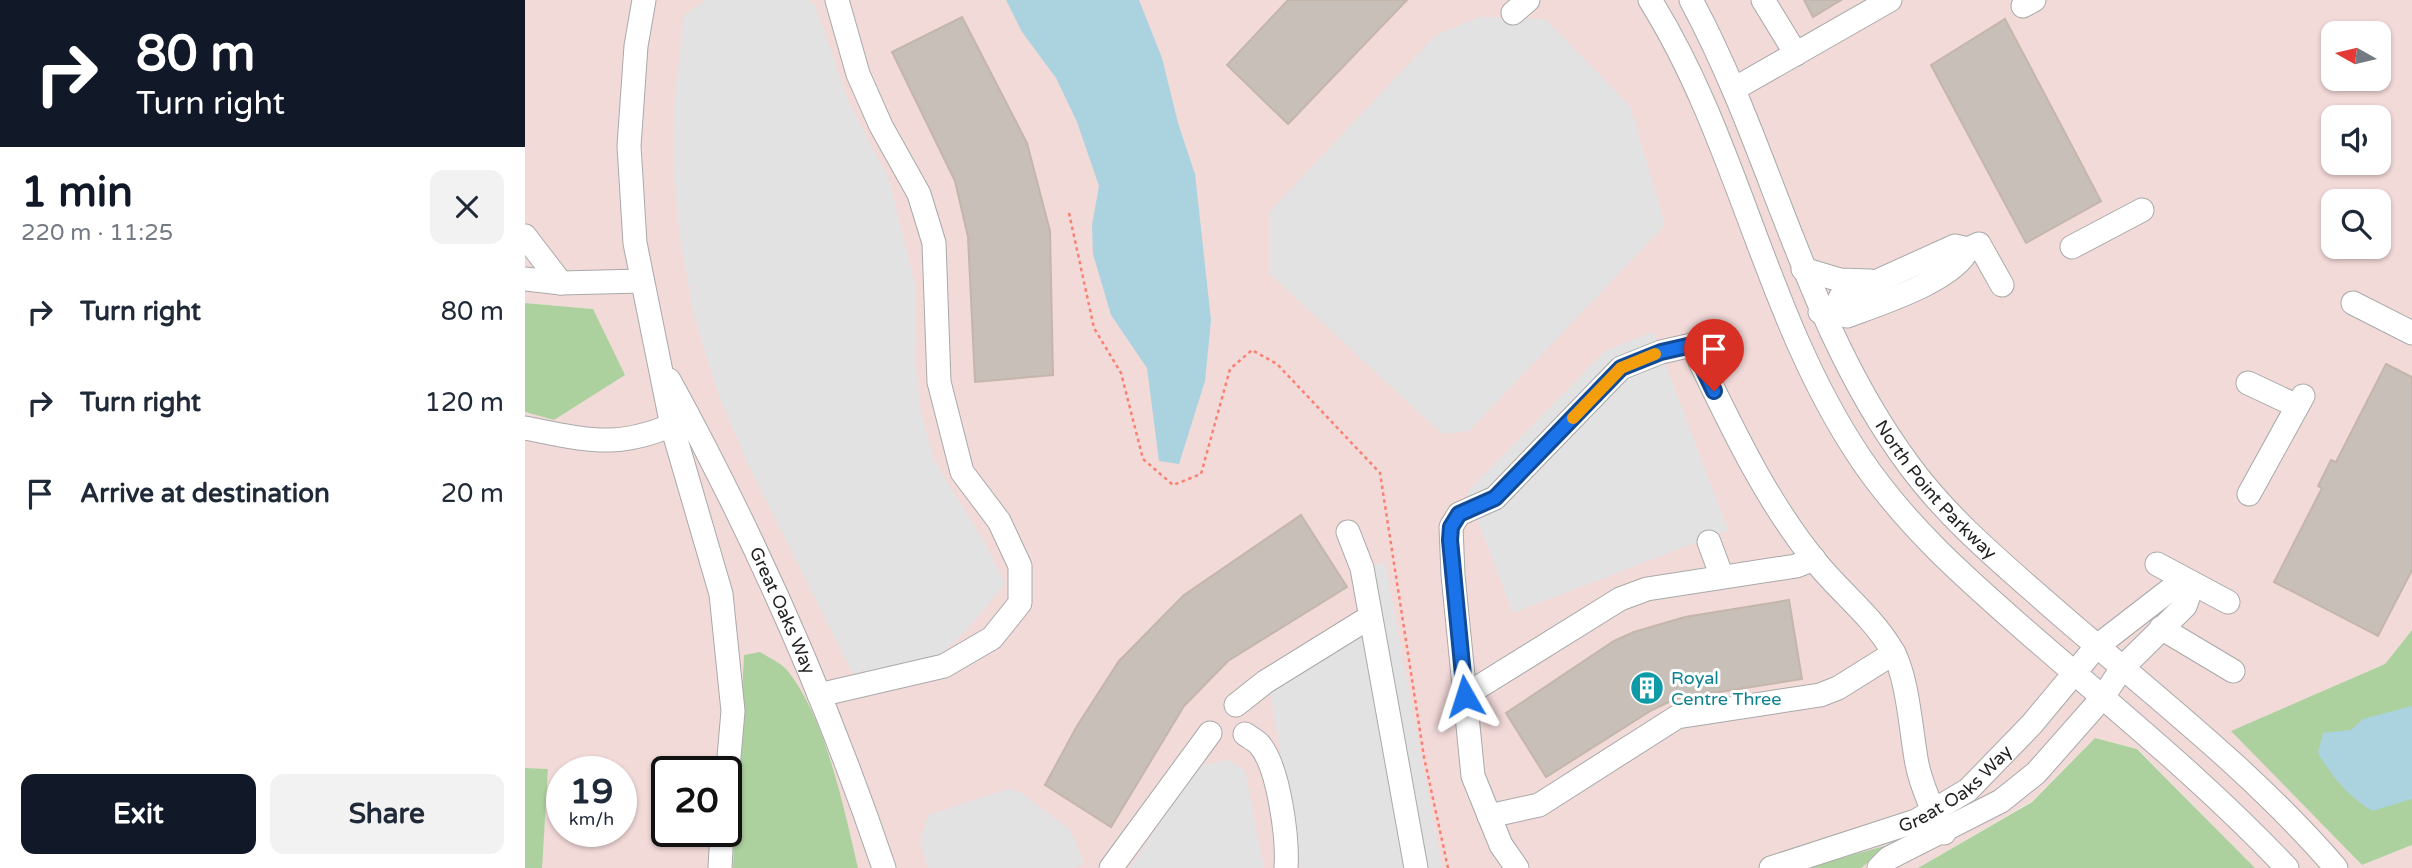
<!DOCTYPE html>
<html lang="en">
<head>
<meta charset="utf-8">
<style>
	body { margin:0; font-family:"Varela Round",sans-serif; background:#f2f2f3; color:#1f2937; height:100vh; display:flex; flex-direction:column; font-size:26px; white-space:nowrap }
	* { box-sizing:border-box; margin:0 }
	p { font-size:23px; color:#747a83 }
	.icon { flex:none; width:38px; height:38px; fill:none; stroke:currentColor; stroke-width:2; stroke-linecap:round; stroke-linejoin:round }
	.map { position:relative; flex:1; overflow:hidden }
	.sheet { display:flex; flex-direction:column; background:#fff; width:525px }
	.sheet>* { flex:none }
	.top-card { background:#111827; color:#fff; overflow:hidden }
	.needle { width:46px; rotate:278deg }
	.buttons { position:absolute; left:1796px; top:21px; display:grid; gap:14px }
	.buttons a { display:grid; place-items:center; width:70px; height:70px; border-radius:14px; background:#fff; box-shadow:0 2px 5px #0004; font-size:35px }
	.speed { position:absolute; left:21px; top:756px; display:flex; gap:14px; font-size:35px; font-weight:700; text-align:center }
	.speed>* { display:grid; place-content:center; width:91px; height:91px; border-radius:50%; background:#fff; box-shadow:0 2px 5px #0004; line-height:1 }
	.speed small { font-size:18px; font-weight:400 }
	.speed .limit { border:4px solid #111; border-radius:10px; background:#fff; color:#111 }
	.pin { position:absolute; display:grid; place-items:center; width:60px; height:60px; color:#fff; margin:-72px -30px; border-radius:50% 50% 50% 0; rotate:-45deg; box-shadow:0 0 7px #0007 }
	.pin .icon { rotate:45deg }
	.me { position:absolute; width:77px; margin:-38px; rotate:354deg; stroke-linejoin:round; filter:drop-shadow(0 0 5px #0008) }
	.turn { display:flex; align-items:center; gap:24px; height:147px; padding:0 21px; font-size:32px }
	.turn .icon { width:91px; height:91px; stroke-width:2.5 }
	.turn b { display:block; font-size:49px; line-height:60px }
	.round { display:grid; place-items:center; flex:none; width:74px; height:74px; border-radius:14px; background:#f2f2f3 }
	.overview { display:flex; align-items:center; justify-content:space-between; height:119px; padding:0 21px }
	h1 { font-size:42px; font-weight:800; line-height:52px; color:#111827 }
	.action { display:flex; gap:14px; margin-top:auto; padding:14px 21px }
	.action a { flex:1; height:80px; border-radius:14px; background:#111827; color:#fff; font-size:28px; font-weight:800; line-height:80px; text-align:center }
	.action a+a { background:#f2f2f3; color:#1f2937 }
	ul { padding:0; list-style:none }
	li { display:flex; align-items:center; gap:21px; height:91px; padding:0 21px }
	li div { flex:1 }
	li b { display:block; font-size:26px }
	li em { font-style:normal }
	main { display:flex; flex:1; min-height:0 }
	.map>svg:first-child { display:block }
</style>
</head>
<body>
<main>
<section class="sheet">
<div class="top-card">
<div class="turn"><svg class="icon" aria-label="right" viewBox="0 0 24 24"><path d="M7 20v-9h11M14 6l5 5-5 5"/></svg><div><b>80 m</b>Turn right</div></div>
</div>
<div class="overview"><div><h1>1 min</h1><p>220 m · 11:25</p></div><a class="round"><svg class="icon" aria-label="close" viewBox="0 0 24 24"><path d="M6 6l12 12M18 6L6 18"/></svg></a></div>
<ul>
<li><svg class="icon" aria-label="right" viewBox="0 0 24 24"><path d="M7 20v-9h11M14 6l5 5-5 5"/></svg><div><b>Turn right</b></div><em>80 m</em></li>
<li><svg class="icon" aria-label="right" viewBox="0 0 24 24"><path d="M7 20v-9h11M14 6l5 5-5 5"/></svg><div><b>Turn right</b></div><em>120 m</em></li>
<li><svg class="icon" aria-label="arrive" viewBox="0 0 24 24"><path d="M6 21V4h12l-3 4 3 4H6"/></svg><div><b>Arrive at destination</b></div><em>20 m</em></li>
</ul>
<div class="action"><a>Exit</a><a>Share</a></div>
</section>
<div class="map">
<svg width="1887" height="868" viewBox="0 0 1887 868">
	<rect width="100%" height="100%" fill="#f2efe9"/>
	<!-- commercial -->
	<path fill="#f2dad9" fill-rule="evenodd" d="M0 0H1887V630L1860 664 1707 731 1837 865 1887 845V868H1730L1613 749 1570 738 1507 801 1393 868H15L23 770 0 768V412L29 420 68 309 0 303ZM1808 33H1853V79H1808ZM1808 117H1853V163H1808ZM1808 201H1853V247H1808ZM37 772H96V831H37ZM142 772H201V831H142Z"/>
	<!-- forest -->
	<g fill="#add19e">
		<path d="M0 303 68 309 100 375 29 420 0 412Z"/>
		<path d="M1887 630V845L1837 865 1706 731 1860 664Z"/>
		<path d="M235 652C243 657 256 663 262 670 301 718 319 809 333 868H208L219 655Z"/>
		<path d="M1570 738 1612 749 1730 868H1393L1507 802Z"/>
		<path d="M0 768 23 769 17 868H0Z"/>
		<path d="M1367 844 1336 868H1279Z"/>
	</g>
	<!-- parking -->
	<g fill="#e2e2e2">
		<path d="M180 0H283L290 5 324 103 364 179 390 285 391 368 396 413 409 460 461 545 480 584 440 632 416 654 328 674 222 462 193 393 169 316 154 232 148 161 150 94 159 15Z"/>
		<path d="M955 17 1020 19 1105 106 1140 225 944 431 917 434 744 273 745 211 911 35Z"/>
		<path d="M1128 332 1203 530 988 613 942 492 1080 351Z"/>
		<path d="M860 562 917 868H774L745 690 837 630 844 567Z"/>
		<path d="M704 760 720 771 739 868H605L673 766Z"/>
		<path d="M483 789 497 793 546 831 559 864 548 868H403L395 842 403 815Z"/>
	</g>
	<!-- water -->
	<g fill="#aad3df">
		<path d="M481 0H614L637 58 653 123 670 174 686 320 680 381 654 464 634 461 622 368 586 315 568 254 567 225 574 186 552 122 531 78 497 32Z"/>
		<path d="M1887 706V799L1847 811C1822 795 1808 778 1793 753L1798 733 1826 730 1838 719Z"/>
	</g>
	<!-- building -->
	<g fill="#c7bfb8" stroke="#c4b6ab" stroke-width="2">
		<path d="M763 0H882L763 124 702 65Z"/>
		<path d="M1279 0H1316L1288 17Z"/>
		<path d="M437 17 502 143 525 231 528 375 450 382 443 237 430 181 367 52Z"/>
		<path d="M1480 19 1576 201 1501 243 1406 65Z"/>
		<path d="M1861 364 1887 377V570L1853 636 1749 582 1797 488 1793 486 1806 460 1811 462Z"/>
		<path d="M776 515 822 587 703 661 659 706 586 827 520 785 552 726 594 661 659 595Z"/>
		<path d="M1264 600 1277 679 1150 699 1127 710 1021 777 981 713 1089 641 1109 632 1160 617Z"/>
	</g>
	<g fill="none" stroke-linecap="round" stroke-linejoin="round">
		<!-- minor casing -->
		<g stroke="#a9a9a9" stroke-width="25">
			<g id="minor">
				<path d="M119 0 111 46 104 146 110 243 147 426 196 594 208 711 201 792"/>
				<path d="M1125 0C1214 142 1240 315 1334 456 1381 527 1445 582 1509 638 1595 713 1684 785 1762 868"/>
				<path id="s1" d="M1166 0C1248 152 1280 325 1384 465 1423 518 1472 559 1521 602 1620 689 1725 768 1811 868"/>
				<path d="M1238 0 1271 54"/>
				<path d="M1498 6 1509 0"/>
				<path d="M988 13 1003 0"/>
				<path d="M1209 89 1365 0"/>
				<path d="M0 236 36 283"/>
				<path d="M1547 247 1617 210"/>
				<path d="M1278 269 1315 280 1345 281"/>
				<path d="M0 279 36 283 117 281"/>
				<path d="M1828 303 1887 333"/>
				<path d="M1312 307 1322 316C1354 304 1430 280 1443 249"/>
				<path d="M1295 312 1312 307 1315 298 1430 246 1443 249 1454 244 1477 285"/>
				<path id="s2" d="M144 380C229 535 302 700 359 868"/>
				<path d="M1723 383 1772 406"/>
				<path d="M0 428C67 441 94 450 159 420"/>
				<path d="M1724 494 1778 396"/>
				<path d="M823 532 837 568 891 868"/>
				<path d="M1184 542 1197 577"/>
				<path d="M1632 564 1703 602"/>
				<path d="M1636 628 1708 671"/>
				<path d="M294 695 419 666 467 638 495 603V566L474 521 437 472 414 382 409 243 394 194 356 126 333 74 312 0"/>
				<path d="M939 696 1095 599 1122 589 1271 566 1289 559"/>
				<path d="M711 705 740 682 845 617"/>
				<path d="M720 734C724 737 730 740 734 744 754 766 763 839 761 868"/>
				<path d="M964 816 1014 805 1152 717 1295 695 1313 688 1369 653"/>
				<path d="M195 868 197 831"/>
				<path d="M586 868 685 733"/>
				<path d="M992 868 976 845 948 776 928 575 926 527 934 514 970 498 1096 368 1136 352 1167 345C1203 419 1238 497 1291 562 1315 592 1347 616 1367 650 1383 676 1386 733 1392 764 1397 788 1408 811 1419 833"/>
				<path id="s3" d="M1246 868 1391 821 1443 790 1507 724 1571 647 1646 589 1668 584"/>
				<path d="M1354 868 1364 858 1476 801 1511 773 1578 697 1597 668 1660 606 1668 584"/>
			</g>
		</g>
		<!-- path -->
		<path stroke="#fa8072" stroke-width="2.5" stroke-dasharray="3.5 3.5" stroke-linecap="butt" d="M544 213 569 328 596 373 618 459 648 485 676 474 705 369 727 350 752 364 855 473 899 757 923 868"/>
		<!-- minor -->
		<use href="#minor" stroke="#fff" stroke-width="23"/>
	</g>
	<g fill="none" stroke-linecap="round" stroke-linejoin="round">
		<!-- route casing -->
		<g stroke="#114b97" stroke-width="18">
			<path id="route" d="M940 696 925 540 926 527 934 514 970 498 1096 368 1136 352 1167 345 1189 391"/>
		</g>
		<!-- route -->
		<use href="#route" stroke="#1a73e8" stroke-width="12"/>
		<!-- slow -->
		<path stroke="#f59e0b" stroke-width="12" d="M1048 418 1096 368 1130 354"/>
	</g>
	<!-- icons -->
	<defs>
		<g id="building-disc" transform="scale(1.75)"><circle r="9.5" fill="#0f9aa8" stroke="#fff"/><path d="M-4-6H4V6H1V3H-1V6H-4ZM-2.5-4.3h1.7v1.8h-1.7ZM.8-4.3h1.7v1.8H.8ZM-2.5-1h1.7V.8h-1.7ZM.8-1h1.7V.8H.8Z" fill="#fff"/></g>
	</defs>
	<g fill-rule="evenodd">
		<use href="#building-disc" x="1122" y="688"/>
	</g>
	<g text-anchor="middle" stroke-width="6" stroke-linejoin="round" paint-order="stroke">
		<!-- street labels -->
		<g font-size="18" fill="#222" stroke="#fff">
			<text dy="6" stroke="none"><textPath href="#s1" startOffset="551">North Point Parkway</textPath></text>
			<text dy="6" stroke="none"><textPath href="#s2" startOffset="257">Great Oaks Way</textPath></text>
			<text dy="6" stroke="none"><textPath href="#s3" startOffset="203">Great Oaks Way</textPath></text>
		</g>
		<!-- culture labels -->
		<g font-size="18" fill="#0d838f" stroke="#fff" text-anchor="start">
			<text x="1146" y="684">Royal<tspan x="1146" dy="21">Centre Three</tspan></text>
		</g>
	</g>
</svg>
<div class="buttons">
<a><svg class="needle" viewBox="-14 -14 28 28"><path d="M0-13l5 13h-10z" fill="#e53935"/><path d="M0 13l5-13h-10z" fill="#747a83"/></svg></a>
<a><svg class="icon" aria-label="sound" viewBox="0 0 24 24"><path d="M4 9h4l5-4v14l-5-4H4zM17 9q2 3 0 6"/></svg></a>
<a><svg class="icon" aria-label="search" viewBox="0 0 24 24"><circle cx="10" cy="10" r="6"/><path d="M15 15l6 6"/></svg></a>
</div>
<div class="speed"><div>19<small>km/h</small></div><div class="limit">20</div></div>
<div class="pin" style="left:1189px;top:391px;background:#d93025"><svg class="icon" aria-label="arrive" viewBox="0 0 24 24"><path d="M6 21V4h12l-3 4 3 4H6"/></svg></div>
<svg class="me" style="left:940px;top:696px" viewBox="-20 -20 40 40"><path d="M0-17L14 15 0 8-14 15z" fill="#1a73e8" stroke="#fff" stroke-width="4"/></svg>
</div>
</main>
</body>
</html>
